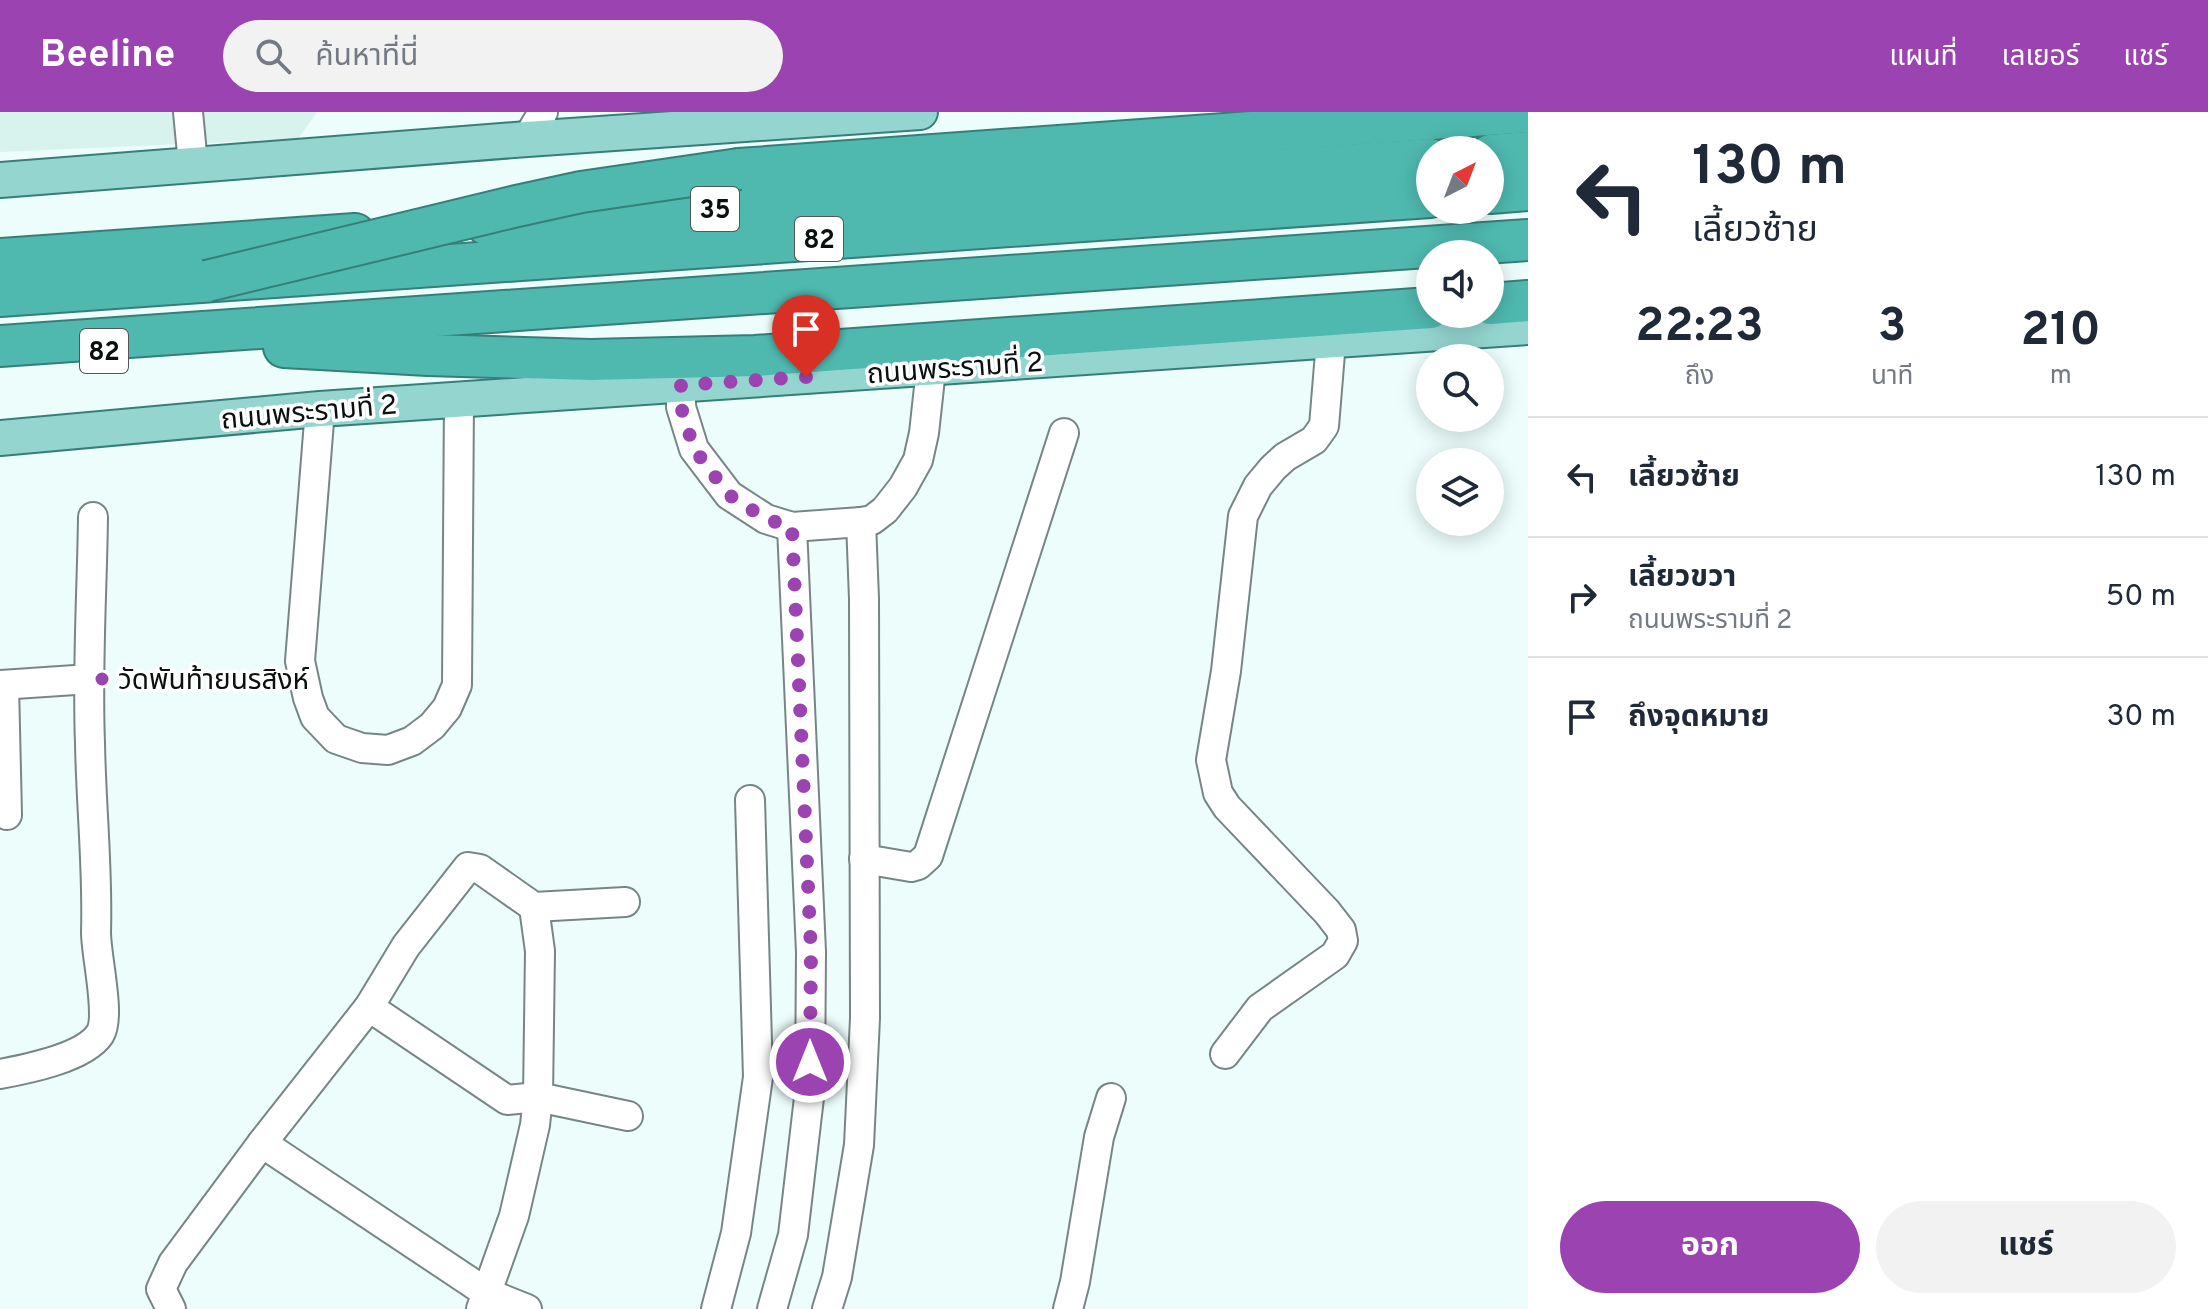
<!DOCTYPE html>
<html lang="th">
<head>
<meta charset="utf-8">
<style>
	body { margin:0; font-family:Overpass,"Noto Sans Thai",sans-serif; background:#f2f2f3; color:#1f2937; height:100vh; display:flex; flex-direction:column; font-size:30px; white-space:nowrap }
	* { box-sizing:border-box; margin:0 }
	p { font-size:26px; color:#747a83 }
	.icon { flex:none; width:44px; height:44px; fill:none; stroke:currentColor; stroke-width:2; stroke-linecap:round; stroke-linejoin:round }
	.map { position:relative; flex:1; overflow:hidden }
	.panel { display:flex; flex-direction:column; background:#fff; width:680px }
	.panel>* { flex:none }
	.top-card { background:#fff; color:#1f2937; overflow:hidden }
	.needle { width:52px; rotate:42deg }
	.controls { position:absolute; left:1416px; top:24px; display:grid; gap:16px }
	.controls a { display:grid; place-items:center; width:88px; height:88px; border-radius:50%; background:#fff; box-shadow:0 4px 20px #0003; font-size:40px }
	.pin { position:absolute; display:grid; place-items:center; width:68px; height:68px; color:#fff; margin:-82px -34px; border-radius:50% 50% 50% 0; rotate:-45deg; box-shadow:0 0 8px #0007 }
	.pin .icon { rotate:45deg }
	.me { position:absolute; width:88px; margin:-44px; rotate:0deg; stroke-linejoin:round; filter:drop-shadow(0 0 6px #0008) }
	.turn { display:flex; align-items:center; gap:28px; height:168px; padding:0 32px; font-size:36px }
	.turn .icon { width:104px; height:104px; stroke-width:2.5 }
	.turn b { display:block; font-size:56px; line-height:68px }
	.eta { display:flex; justify-content:space-evenly; align-items:center; height:136px; text-align:center }
	.eta b { font-size:48px; font-weight:700; line-height:56px }
	.action { display:flex; gap:16px; margin-top:auto; padding:16px 32px }
	.action a { flex:1; height:92px; border-radius:48px; background:#9b44b1; color:#fff; font-size:32px; font-weight:700; line-height:92px; text-align:center }
	.action a+a { background:#f2f2f3; color:#1f2937 }
	ul { padding:0; list-style:none }
	li { display:flex; align-items:center; gap:24px; height:120px; padding:0 32px; border-top:2px solid #e0e1e3 }
	li div { flex:1 }
	li b { display:block; font-size:30px }
	li em { font-style:normal }
	header { display:flex; align-items:center; gap:48px; box-sizing:border-box; height:112px; padding:0 40px; background:#9b44b1; color:#fff }
	header strong { font-size:38px }
	nav { display:flex; gap:44px; margin-inline-start:auto; font-size:28px }
	.search { width:560px; height:72px; background:#f2f2f3; display:flex; align-items:center; gap:20px; box-sizing:border-box; padding:0 28px; border-radius:44px; color:#747a83; font-size:30px }
	main { display:flex; flex:1; min-height:0 }
	.map>svg:first-child { display:block }
</style>
</head>
<body>
<header>
<strong>Beeline</strong>
<div class="search"><svg class="icon" aria-label="search" viewBox="0 0 24 24"><circle cx="10" cy="10" r="6"/><path d="M15 15l6 6"/></svg>ค้นหาที่นี่</div>
<nav><a>แผนที่</a><a>เลเยอร์</a><a>แชร์</a></nav>
</header>
<main>
<div class="map">
<svg width="1528" height="1197" viewBox="0 0 1528 1197">
	<rect width="100%" height="100%" fill="#ecfdfb"/>
	<!-- built -->
	<path fill="#d8f2ee" d="M0 0H317L298 27 0 40Z"/>
	<g fill="none" stroke-linecap="round" stroke-linejoin="round">
		<!-- minor casing -->
		<g stroke="#778685" stroke-width="32">
			<g id="minor">
				<path d="M188 0 193 52"/>
				<path d="M527 27 543 0"/>
				<path d="M681 273V295L694 337 729 383 766 407 792 415 861 410 872 408 885 398 903 375 918 348 924 321 931 257"/>
				<path d="M320 297 300 549 308 586 315 605 336 627 362 636 388 638 412 629 432 614 447 596 457 573 459 287"/>
				<path d="M0 573 90 567"/>
				<path d="M4 573 7 703"/>
				<path d="M864 747 911 755 918 753 928 744 1064 321"/>
				<path d="M369 895 507 988 538 985 628 1004"/>
				<path d="M1225 942 1260 896 1335 843 1343 829 1341 818 1327 800 1227 695 1218 681 1211 648 1226 559 1243 404 1258 374 1273 356 1285 345 1314 328 1324 314 1331 229"/>
				<path d="M0 962C27 957 84 946 100 922 111 904 96 845 96 820 98 757 91 694 90 631 87 556 92 480 93 405"/>
				<path d="M262 1031 487 1181 527 1197"/>
				<path d="M171 1197 161 1177 173 1151 262 1031 369 895 406 834 468 755 480 757 534 795 625 790"/>
				<path d="M481 1197 514 1104 535 1013 538 985 540 839 534 795"/>
				<path d="M716 1197 736 1121 758 965 750 688"/>
				<path d="M772 1197 793 1123 810 977 811 840 792 415"/>
				<path d="M827 1197 837 1165 859 1033 865 906 864 487 861 410"/>
				<path d="M1068 1197 1075 1170 1099 1025 1111 986"/>
			</g>
		</g>
		<!-- major casing -->
		<g stroke="#377e78" stroke-width="38">
			<g id="major">
				<path d="M0 68 527 27 920 0"/>
				<path d="M0 326 320 297 1528 215"/>
			</g>
		</g>
		<!-- highway casing -->
		<g stroke="#377e78" stroke-width="44">
			<g id="highway">
				<path d="M1490 43 1528 40"/>
				<path d="M739 57 1528 0"/>
				<path d="M1490 81 1528 78"/>
				<path d="M487 113 1430 47"/>
				<path d="M0 147 355 122"/>
				<path d="M0 184 1430 85"/>
				<path d="M1490 192 1528 189"/>
				<path d="M0 234 1528 128"/>
				<path d="M284 235 428 243 590 248 755 244 1430 196"/>
			</g>
		</g>
		<!-- minor -->
		<use href="#minor" stroke="#fff" stroke-width="28"/>
		<!-- major -->
		<use href="#major" stroke="#95d5d0" stroke-width="34"/>
		<!-- highway -->
		<use href="#highway" stroke="#4fb9b0" stroke-width="40"/>
		<!-- highway-bridge casing -->
		<g stroke="#377e78" stroke-width="44" stroke-linecap="butt">
			<path id="highway-bridge" d="M207 169 517 94 581 80 739 57"/>
		</g>
		<!-- highway-bridge -->
		<use href="#highway-bridge" stroke="#4fb9b0" stroke-width="40"/>
	</g>
	<g fill="none" stroke-linecap="round" stroke-linejoin="round">
		<!-- route -->
		<path stroke="#9b44b1" stroke-width="14" stroke-dasharray="0 25.2" d="M806 265 681 273V295L694 337 729 383 766 407 792 415 811 840 810 950"/>
	</g>
	<!-- markers -->
	<circle fill="#9b44b1" stroke="#fff" stroke-width="3" cx="102" cy="567" r="8"/>
	<g text-anchor="middle" stroke-width="7" stroke-linejoin="round" paint-order="stroke">
		<!-- shield labels -->
		<g fill="#fff" stroke="#545757" stroke-width="2">
			<rect x="691" y="75" width="48" height="44" rx="6"/>
			<rect x="795" y="105" width="48" height="44" rx="6"/>
			<rect x="80" y="217" width="48" height="44" rx="6"/>
		</g>
		<g font-size="26" font-weight="bold" fill="#0a0f0f">
			<text x="715" y="106">35</text>
			<text x="819" y="136">82</text>
			<text x="104" y="248">82</text>
		</g>
		<!-- street labels -->
		<g font-size="28" fill="#0a0f0f" stroke="#fff">
			<text transform="translate(955 255) rotate(-4)" y="10">ถนนพระรามที่ 2</text>
			<text transform="translate(309 299) rotate(-5)" y="10">ถนนพระรามที่ 2</text>
		</g>
		<!-- poi labels -->
		<g font-size="28" fill="#0a0f0f" stroke="#fff" text-anchor="start">
			<text x="118" y="577">วัดพันท้ายนรสิงห์</text>
		</g>
	</g>
</svg>
<div class="controls">
<a><svg class="needle" viewBox="-14 -14 28 28"><path d="M0-13l5 13h-10z" fill="#e53935"/><path d="M0 13l5-13h-10z" fill="#747a83"/></svg></a>
<a><svg class="icon" aria-label="sound" viewBox="0 0 24 24"><path d="M4 9h4l5-4v14l-5-4H4zM17 9q2 3 0 6"/></svg></a>
<a><svg class="icon" aria-label="search" viewBox="0 0 24 24"><circle cx="10" cy="10" r="6"/><path d="M15 15l6 6"/></svg></a>
<a><svg class="icon" aria-label="layers" viewBox="0 0 24 24"><path d="M12 4l9 5-9 5-9-5zM3 14l9 5 9-5"/></svg></a>
</div>
<div class="pin" style="left:806px;top:265px;background:#d93025"><svg class="icon" aria-label="arrive" viewBox="0 0 24 24"><path d="M6 21V4h12l-3 4 3 4H6"/></svg></div>
<svg class="me" style="left:810px;top:950px" viewBox="-20 -20 40 40"><circle r="17" fill="#9b44b1" stroke="#fff" stroke-width="3"/><path d="M0-11L8 9 0 5-8 9z" fill="#fff"/></svg>
</div>
<section class="panel">
<div class="top-card">
<div class="turn"><svg class="icon" aria-label="left" viewBox="0 0 24 24"><path d="M17 20v-9H6M10 6l-5 5 5 5"/></svg><div><b>130 m</b>เลี้ยวซ้าย</div></div>
</div>
<div class="eta">
<div><b>22:23</b><p>ถึง</p></div>
<div><b>3</b><p>นาที</p></div>
<div><b>210</b><p>m</p></div>
</div>
<ul>
<li><svg class="icon" aria-label="left" viewBox="0 0 24 24"><path d="M17 20v-9H6M10 6l-5 5 5 5"/></svg><div><b>เลี้ยวซ้าย</b></div><em>130 m</em></li>
<li><svg class="icon" aria-label="right" viewBox="0 0 24 24"><path d="M7 20v-9h11M14 6l5 5-5 5"/></svg><div><b>เลี้ยวขวา</b><p>ถนนพระรามที่ 2</p></div><em>50 m</em></li>
<li><svg class="icon" aria-label="arrive" viewBox="0 0 24 24"><path d="M6 21V4h12l-3 4 3 4H6"/></svg><div><b>ถึงจุดหมาย</b></div><em>30 m</em></li>
</ul>
<div class="action"><a>ออก</a><a>แชร์</a></div>
</section>
</main>
</body>
</html>
